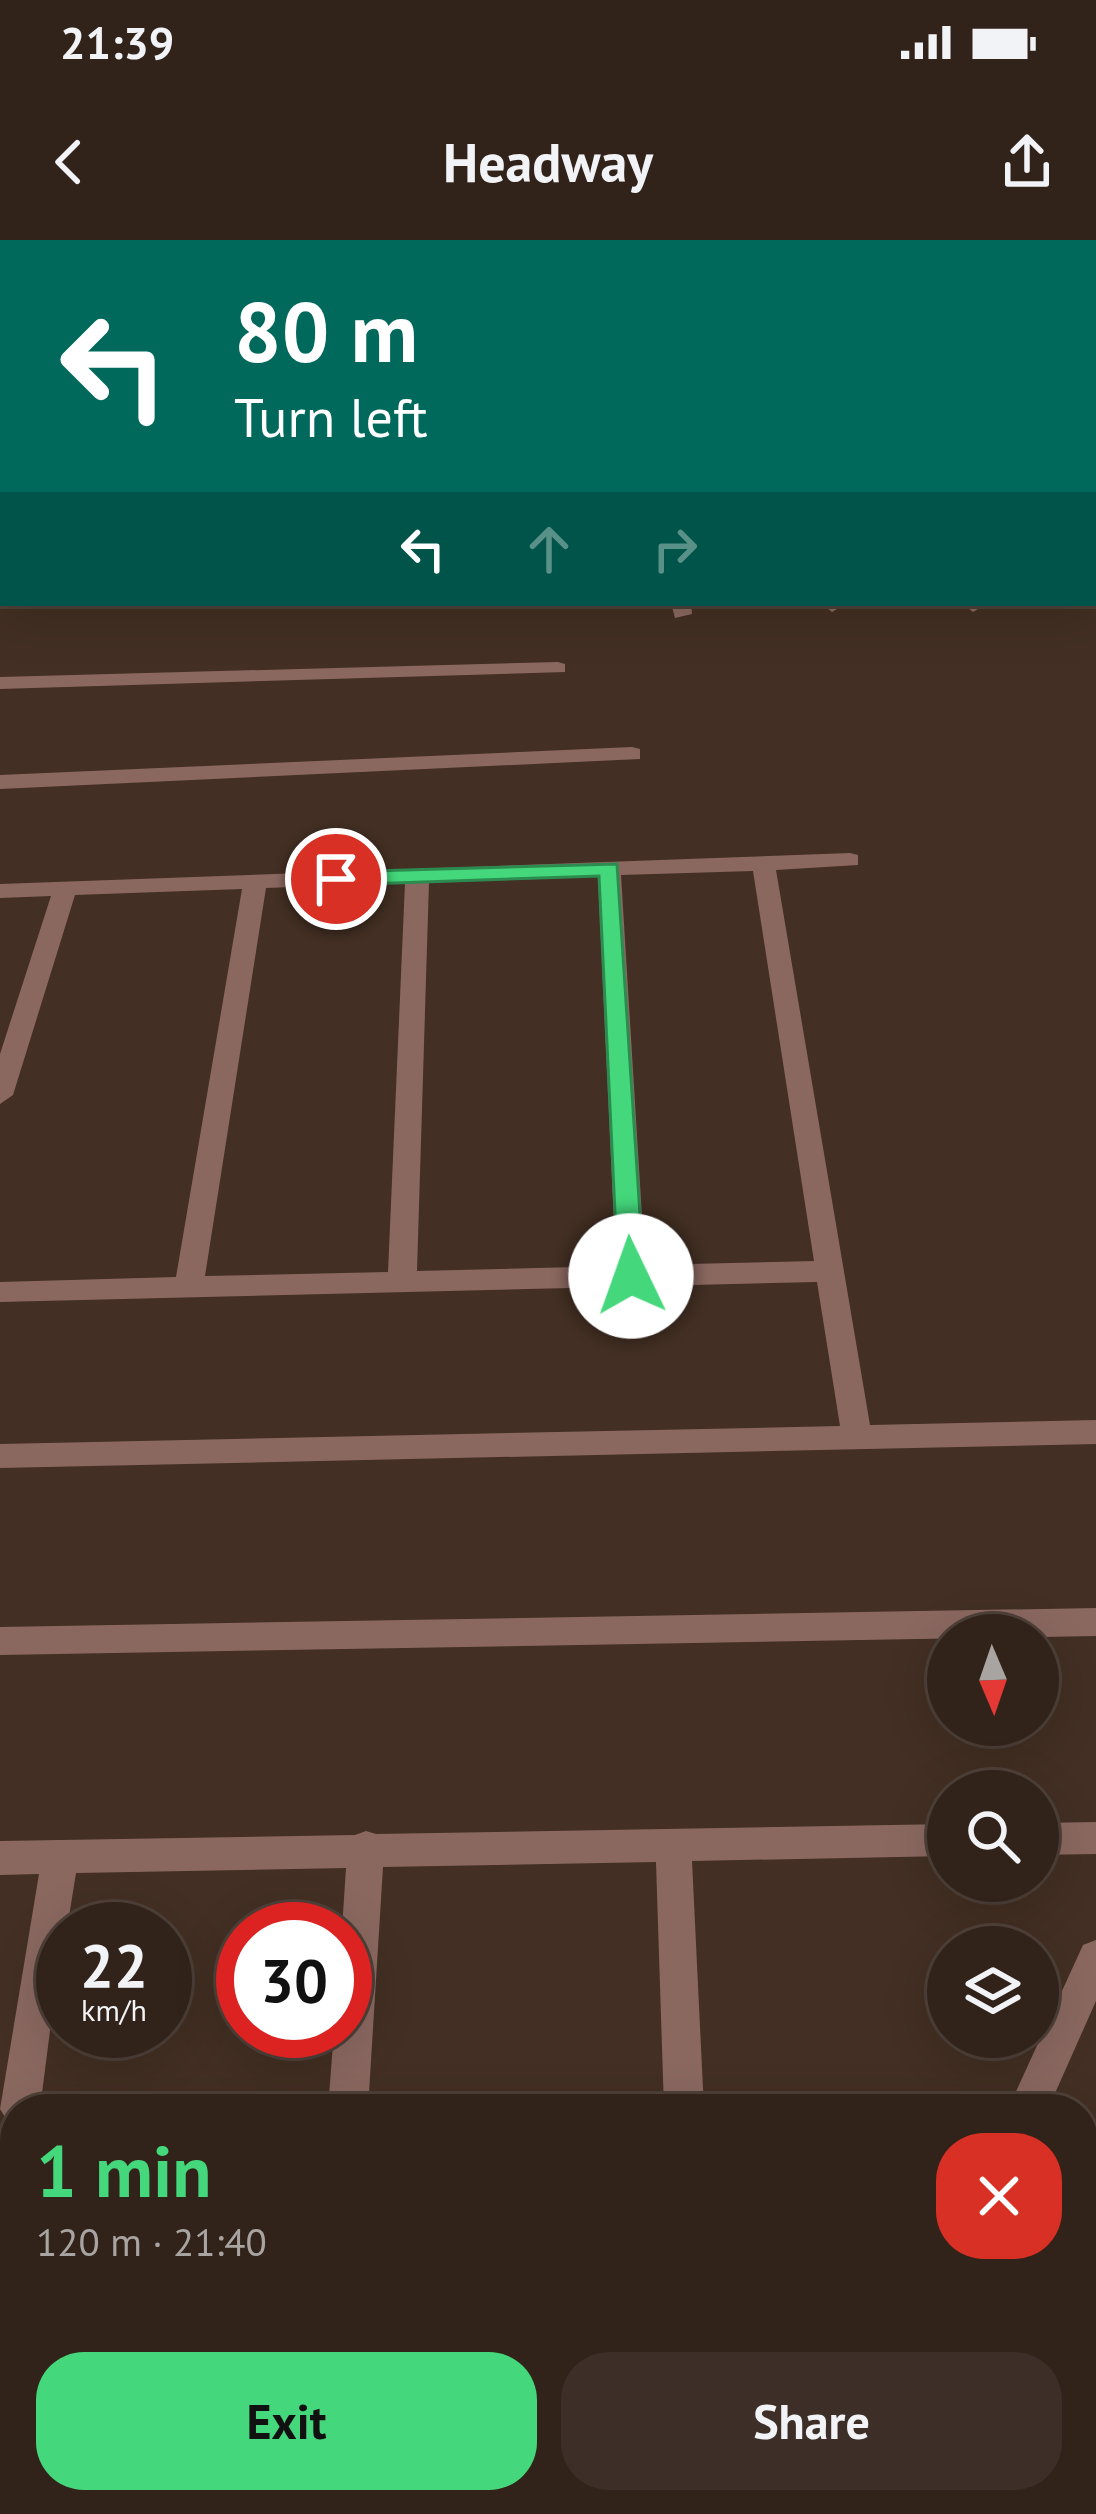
<!DOCTYPE html>
<html lang="en">
<head>
<meta charset="utf-8">
<style>
	body { margin:0; font-family:"PT Sans",sans-serif; background:#3d2f27; color:#f1f3f6; height:100vh; display:flex; flex-direction:column; font-size:45px; white-space:nowrap }
	* { box-sizing:border-box; margin:0 }
	p { font-size:39px; color:#a8a4a2 }
	.icon { flex:none; width:66px; height:66px; fill:none; stroke:currentColor; stroke-width:2; stroke-linecap:round; stroke-linejoin:round }
	.map { position:relative; flex:1; overflow:hidden }
	.panel { position:absolute; left:0px; top:1854px; width:1098px; height:420px; display:flex; flex-direction:column; background:#32231a; border-radius:48px 48px 0 0; box-shadow:0 12px 48px #0002,0 0 0 3px #4d4039 }
	.panel>* { flex:none }
	.banner { position:absolute; left:0px; top:0px; width:1098px; height:366px; box-shadow:0 12px 48px #0002,0 0 0 3px #4d4039; background:#00695c; color:#fff; overflow:hidden }
	.needle { width:78px; rotate:178deg }
	.buttons { position:absolute; left:927px; top:1374px; display:grid; gap:24px }
	.buttons a { display:grid; place-items:center; width:132px; height:132px; border-radius:50%; background:#32231a; box-shadow:0 12px 48px #0002,0 0 0 3px #4d4039; font-size:60px }
	.speed { position:absolute; left:36px; top:1662px; display:flex; gap:24px; font-size:60px; font-weight:700; text-align:center }
	.speed>* { display:grid; place-content:center; width:156px; height:156px; border-radius:50%; background:#32231a; box-shadow:0 12px 48px #0002,0 0 0 3px #4d4039; line-height:1 }
	.speed small { font-size:30px; font-weight:400 }
	.speed .limit { border:18px solid #d22; background:#fff; color:#111 }
	.pin { position:absolute; display:grid; place-items:center; width:102px; height:102px; color:#fff; margin:-51px; border:6px solid #fff; border-radius:50%; box-shadow:0 3px 12px #0007 }
	.me { position:absolute; width:132px; margin:-66px; rotate:357deg; stroke-linejoin:round; filter:drop-shadow(0 0 9px #0008) }
	.turn { display:flex; align-items:center; gap:42px; height:252px; padding:0 36px; font-size:54px }
	.turn .icon { width:156px; height:156px; stroke-width:2.5 }
	.turn b { display:block; font-size:84px; line-height:102px }
	.lanes { display:flex; align-items:center; height:114px; padding:0 36px; background:#0003; justify-content:center; gap:60px; direction:ltr }
	.lanes .off { opacity:.35 }
	.round { display:grid; place-items:center; flex:none; width:126px; height:126px; border-radius:48px; background:#3d2f27 }
	.summary { display:flex; align-items:center; justify-content:space-between; height:204px; padding:0 36px }
	h1 { font-size:72px; font-weight:600; line-height:90px; color:#44d77b }
	.button { display:flex; gap:24px; margin-top:auto; padding:24px 36px }
	.button a { flex:1; height:138px; border-radius:48px; background:#44d77b; color:#111; font-size:48px; font-weight:600; line-height:138px; text-align:center }
	.button a+a { background:#3d2f27; color:#f1f3f6 }
	.status { display:flex; justify-content:space-between; align-items:center; height:84px; padding:0 60px; background:#32231a; direction:ltr }
	.status svg { height:33px; fill:currentColor }
	header { display:flex; justify-content:space-between; align-items:center; height:156px; padding:0 36px; background:#32231a; font-size:54px; font-weight:600 }
	.map>svg:first-child { display:block }
</style>
</head>
<body>
<div class="status"><b>21:39</b><svg viewBox="0 0 49 12"><path d="M0 12V9h3v3zM5 12V6h3v6zM10 12V3h3v9zM15 12V0h3v12zM26 1h20v11H26zM47 4h2v5h-2z"/></svg></div>
<header><svg class="icon" aria-label="back" viewBox="0 0 24 24"><path d="M15 5l-7 7 7 7"/></svg>Headway<svg class="icon" aria-label="share" viewBox="0 0 24 24"><path d="M12 15V3M7 8l5-5 5 5M5 13v7h14v-7"/></svg></header>
<div class="map">
<svg width="1096" height="2274" viewBox="0 0 1096 2274">
	<rect width="100%" height="100%" fill="#432f23"/>
	<g fill="none" stroke-linecap="round" stroke-linejoin="round">
		<!-- minor -->
		<g fill="#8a6860" fill-rule="evenodd">
			<rect x="0" y="116" width="3" height="10"/>
			<rect x="0" y="170" width="3" height="10"/>
			<rect x="0" y="242" width="3" height="10"/>
			<rect x="1095" y="273" width="1" height="12"/>
			<rect x="0" y="299" width="3" height="12"/>
			<path d="M1095 307 1096 308V321H1095Z"/>
			<path d="M671 363H691L692 374 675 378Z"/>
			<path d="M821 363H841L842 366 832 372Z"/>
			<path d="M962 363H982L983 366 973 372Z"/>
			<path d="M558 422 565 424V432L0 449V437Z"/>
			<path d="M632 507 640 509V519L0 549V535Z"/>
			<path d="M850 613 858 615V625L776 630 870 1185 1096 1180V1204L0 1228V1204L840 1186 817 1042 0 1062V1042L176 1037 242 649 75 655 13 855 0 864V814L51 656 0 658V644ZM753 631 814 1021 645 1025 621 635ZM598 636 616 1026 417 1031 429 642ZM405 643 388 1032 205 1036 266 648Z"/>
			<path d="M1096 1368V1396L0 1415V1387Z"/>
			<path d="M1096 1582V1614L1038 1615V1583Z"/>
			<path d="M948 1584V1616L692 1621 704 1869H664L656 1622 383 1627 368 1869H328L334 1791H345L342 1689 346 1628 76 1633 67 1689H63L40 1869H15V2011L0 2018V1891L10 1885 0 1869 39 1634 0 1635V1601L355 1595 366 1591 376 1594Z"/>
			<path d="M1096 1700V1761L1048 1869H1008L1083 1705Z"/>
			<path d="M1083 2133 1096 2139V2186L1083 2180Z"/>
			<path d="M299 2259H343L342 2274H298Z"/>
		</g>
	</g>
	<!-- route -->
	<path fill="#44d77b" stroke="#2c8c50" stroke-width="3" d="M617 624 644 1036 631 1046 618 1036 599 636 336 645 325 639 336 632Z"/>
</svg>
<div class="buttons">
<a><svg class="needle" viewBox="-14 -14 28 28"><path d="M0-13l5 13h-10z" fill="#e53935"/><path d="M0 13l5-13h-10z" fill="#a8a4a2"/></svg></a>
<a><svg class="icon" aria-label="search" viewBox="0 0 24 24"><circle cx="10" cy="10" r="6"/><path d="M15 15l6 6"/></svg></a>
<a><svg class="icon" aria-label="layers" viewBox="0 0 24 24"><path d="M12 4l9 5-9 5-9-5zM3 14l9 5 9-5"/></svg></a>
</div>
<div class="speed"><div>22<small>km/h</small></div><div class="limit">30</div></div>
<div class="pin" style="left:336px;top:639px;background:#d93025"><svg class="icon" aria-label="arrive" viewBox="0 0 24 24"><path d="M6 21V4h12l-3 4 3 4H6"/></svg></div>
<svg class="me" style="left:631px;top:1036px" viewBox="-20 -20 40 40"><circle r="19" fill="#fff"/><path d="M0-13L10 11 0 6-10 11z" fill="#44d77b"/></svg>
<div class="banner">
<div class="turn"><svg class="icon" aria-label="left" viewBox="0 0 24 24"><path d="M17 20v-9H6M10 6l-5 5 5 5"/></svg><div><b>80 m</b>Turn left</div></div>
<div class="lanes"><svg class="icon" aria-label="left" viewBox="0 0 24 24"><path d="M17 20v-9H6M10 6l-5 5 5 5"/></svg><svg class="icon off" aria-label="ahead" viewBox="0 0 24 24"><path d="M12 20V5M6 11l6-6 6 6"/></svg><svg class="icon off" aria-label="right" viewBox="0 0 24 24"><path d="M7 20v-9h11M14 6l5 5-5 5"/></svg></div>
</div>
<section class="panel">
<div class="summary"><div><h1>1 min</h1><p>120 m · 21:40</p></div><a class="round" style="background:#d93025;color:#fff"><svg class="icon" aria-label="close" viewBox="0 0 24 24"><path d="M6 6l12 12M18 6L6 18"/></svg></a></div>
<div class="button"><a>Exit</a><a>Share</a></div>
</section>
</div>
</body>
</html>
